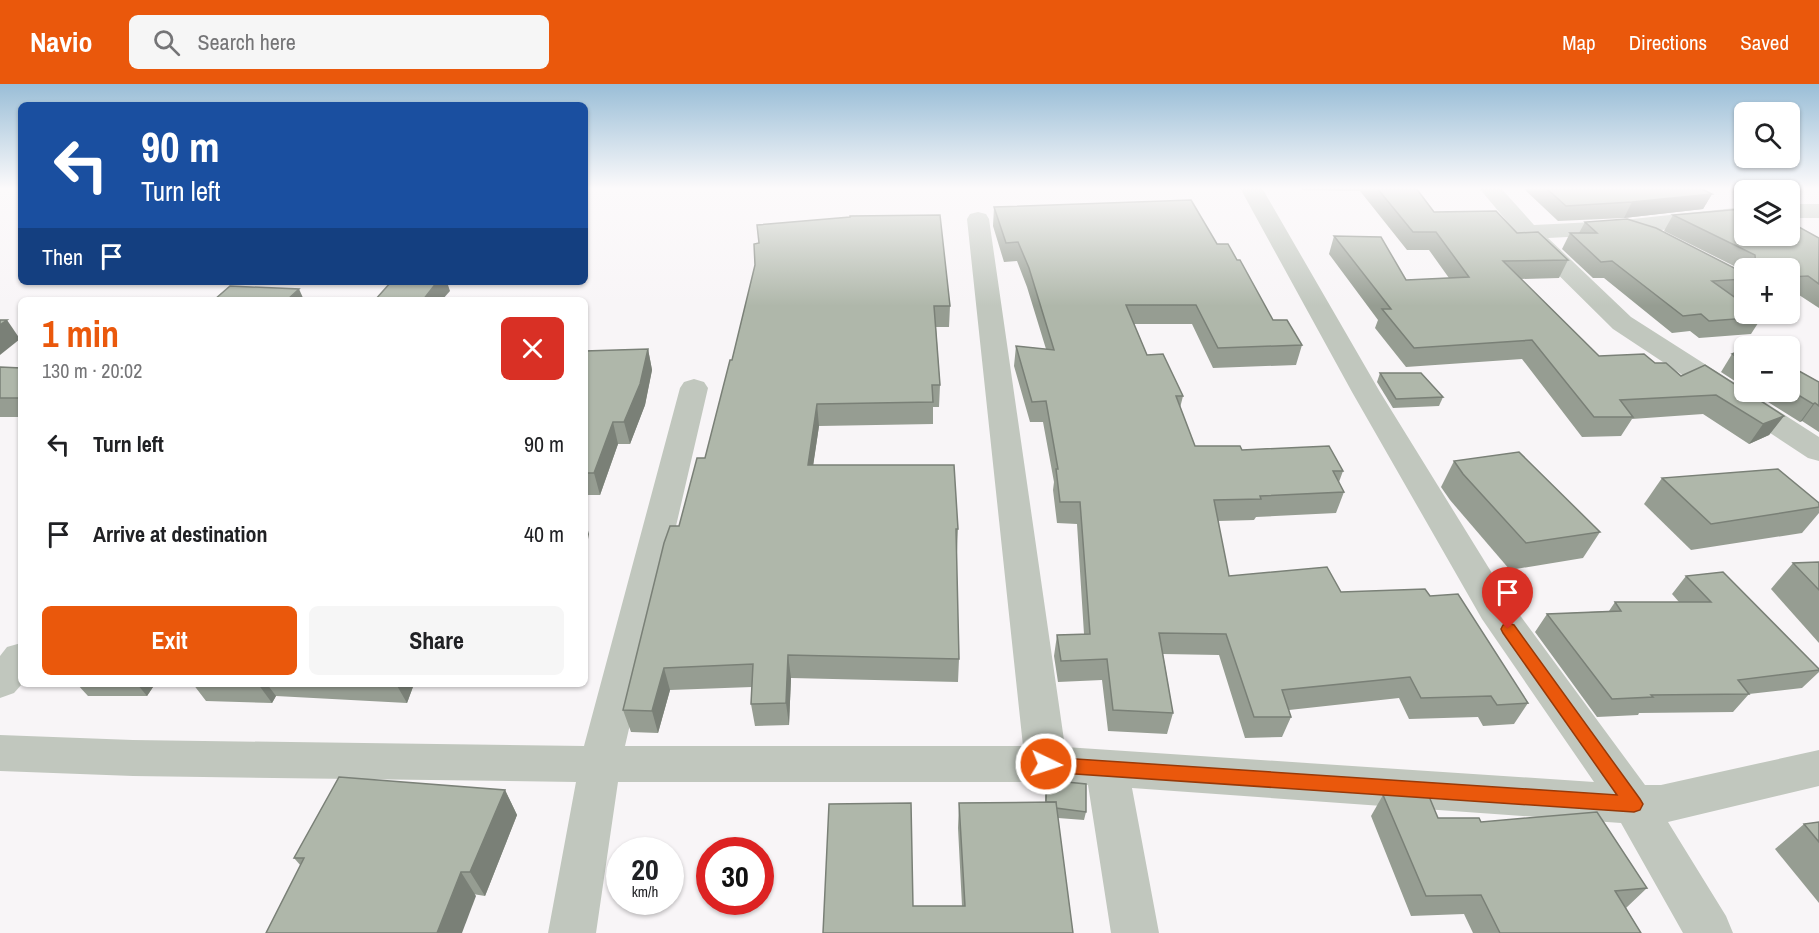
<!DOCTYPE html>
<html lang="en">
<head>
<meta charset="utf-8">
<style>
	body { margin:0; font-family:"Archivo Narrow",sans-serif; background:#f6f6f6; color:#202124; height:100vh; display:flex; flex-direction:column; font-size:22px; white-space:nowrap }
	* { box-sizing:border-box; margin:0 }
	p { font-size:20px; color:#757577 }
	.icon { flex:none; width:33px; height:33px; fill:none; stroke:currentColor; stroke-width:2; stroke-linecap:round; stroke-linejoin:round }
	.map { position:relative; flex:1; overflow:hidden }
	.details { position:absolute; left:18px; top:213px; width:570px; height:390px; display:flex; flex-direction:column; background:#fff; border-radius:9px; box-shadow:0 2px 4px #0004 }
	.details>* { flex:none }
	.guide { position:absolute; left:18px; top:18px; width:570px; height:183px; border-radius:9px; box-shadow:0 2px 4px #0004; background:#1a4fa0; color:#fff; overflow:hidden }
	.buttons { position:absolute; left:1734px; top:18px; display:grid; gap:12px }
	.buttons a { display:grid; place-items:center; width:66px; height:66px; border-radius:9px; background:#fff; box-shadow:0 2px 4px #0004; font-size:30px }
	.speed { position:absolute; left:606px; top:753px; display:flex; gap:12px; font-size:30px; font-weight:700; text-align:center }
	.speed>* { display:grid; place-content:center; width:78px; height:78px; border-radius:50%; background:#fff; box-shadow:0 2px 4px #0004; line-height:1 }
	.speed small { font-size:15px; font-weight:400 }
	.speed .limit { border:9px solid #d22; background:#fff; color:#111 }
	.pin { position:absolute; display:grid; place-items:center; width:51px; height:51px; color:#fff; margin:-62px -26px; border-radius:50% 50% 50% 0; rotate:-45deg; box-shadow:0 0 6px #0007 }
	.pin .icon { rotate:45deg }
	.me { position:absolute; width:66px; margin:-33px; rotate:94deg; stroke-linejoin:round; filter:drop-shadow(0 0 4px #0008) }
	.turn { display:flex; align-items:center; gap:21px; height:126px; padding:0 24px; font-size:27px }
	.turn .icon { width:78px; height:78px; stroke-width:2.5 }
	.turn b { display:block; font-size:42px; line-height:51px }
	.then { display:flex; align-items:center; height:57px; padding:0 24px; background:#0003; gap:12px; font-size:22px }
	.round { display:grid; place-items:center; flex:none; width:63px; height:63px; border-radius:9px; background:#f6f6f6 }
	.headline { display:flex; align-items:center; justify-content:space-between; height:102px; padding:0 24px }
	h1 { font-size:36px; font-weight:800; line-height:45px; color:#ea580c }
	.action { display:flex; gap:12px; margin-top:auto; padding:12px 24px }
	.action a { flex:1; height:69px; border-radius:9px; background:#ea580c; color:#fff; font-size:24px; font-weight:800; line-height:69px; text-align:center }
	.action a+a { background:#f6f6f6; color:#202124 }
	ul { padding:0; list-style:none }
	li { display:flex; align-items:center; gap:18px; height:90px; padding:0 24px }
	li div { flex:1 }
	li b { display:block; font-size:22px }
	li em { font-style:normal }
	header { display:flex; align-items:center; gap:36px; box-sizing:border-box; height:84px; padding:0 30px; background:#ea580c; color:#fff }
	header strong { font-size:28px }
	nav { display:flex; gap:33px; margin-inline-start:auto; font-size:21px }
	.search { width:420px; height:54px; background:#f6f6f6; display:flex; align-items:center; gap:15px; box-sizing:border-box; padding:0 21px; border-radius:9px; color:#757577; font-size:22px }
	.map>svg:first-child { display:block }
</style>
</head>
<body>
<header>
<strong>Navio</strong>
<div class="search"><svg class="icon" aria-label="search" viewBox="0 0 24 24"><circle cx="10" cy="10" r="6"/><path d="M15 15l6 6"/></svg>Search here</div>
<nav><a>Map</a><a>Directions</a><a>Saved</a></nav>
</header>
<div class="map">
<svg width="1819" height="849" viewBox="0 0 1819 849">
	<rect width="100%" height="100%" fill="#f8f5f7"/>
	<g fill="none" stroke-linecap="round" stroke-linejoin="round">
		<!-- minor -->
		<g fill="#c1c7be" fill-rule="evenodd">
			<path d="M1240 104H1262L1380 308 1508 515 1645 701H1661L1819 666V702L1668 738 1726 832 1733 849H1683L1621 739 1132 704 1159 849H1111L1088 701 1046 698H618L596 849H548L576 698 133 692 0 687V651L133 656 584 662 680 304 684 298 694 295 704 298 708 304 625 662H1023L967 135 970 130 978 128 986 130 989 135 1065 663 1594 698 1482 535 1352 308Z"/>
			<path d="M1479 104H1501L1534 141 1614 137 1744 123V137L1625 150 1548 154 1631 233 1819 353V377L1808 374 1613 245 1520 153Z"/>
			<rect x="1790" y="120" width="29" height="14"/>
			<path d="M21 559 22 600 14 609 0 614V572L7 563Z"/>
		</g>
	</g>
	<!-- wall -->
	<g fill="#969d92">
		<path d="M1301 104H1416L1434 128 1517 149 1568 176 1559 194 1521 195 1599 272 1655 279 1681 292 1784 332 1769 351 1749 360 1703 330 1632 335 1621 352 1582 353 1522 275 1406 283 1375 244 1378 236 1329 170 1334 152 1406 196 1449 194 1429 166H1407L1360 107 1302 106Z"/>
		<path d="M1523 104H1700L1712 110 1703 125 1624 134 1558 137Z"/>
		<path d="M994 123 1217 160 1273 236 1302 261 1296 281 1213 284 1192 240H1134L1147 271 1183 312 1180 324 1195 362 1242 366 1343 387 1339 398 1344 408 1336 429 1256 433 1254 436 1218 437 1229 492 1341 508 1430 512 1528 619 1514 640 1483 642 1478 633 1409 635 1399 614 1289 626 1291 633 1282 653 1245 654 1219 571 1163 570 1173 629 1167 650 1108 647 1102 596 1058 598 1054 572 1057 551 1084 550 1077 440 1057 439 1053 406 1054 398 1043 338H1030L1014 282 1016 262 1046 265 1027 203 1017 177 1004 178 993 142Z"/>
		<path d="M1673 131 1744 152 1819 154V224L1796 209H1790V184H1744V187L1664 147Z"/>
		<path d="M1585 138 1744 189V212H1734L1762 233 1751 250 1699 254 1690 247 1672 249 1604 194H1593L1562 165 1570 149H1579Z"/>
		<path d="M759 159 950 222 949 243H936L940 301 939 323H933V340L819 342 813 381 958 445 957 468H956L959 575 958 598 791 594 789 641 755 642 751 620 752 603 670 606 658 649 631 648 623 626 679 442 705 374 732 276 755 181Z"/>
		<path d="M648 265 652 286 645 321 630 360H618L600 411H585V267Z"/>
		<path d="M1744 265V303L1721 288 1732 270Z"/>
		<path d="M1790 282 1819 298V348L1802 337 1800 338 1752 308H1790Z"/>
		<path d="M0 283 21 284V333H0Z"/>
		<path d="M1380 289 1443 313 1439 322 1393 324 1377 298Z"/>
		<path d="M1454 377 1600 448 1583 474 1510 486 1450 416 1441 403Z"/>
		<path d="M1662 394 1819 419V429L1802 449 1691 466 1644 420Z"/>
		<path d="M1819 478V559L1771 505 1793 479Z"/>
		<path d="M1686 492 1819 585V588L1802 604 1749 610 1733 628 1639 629 1638 631 1597 633 1535 548 1547 530 1609 527 1615 518H1679L1672 510Z"/>
		<path d="M77 600H155L147 612H88Z"/>
		<path d="M193 600H414L407 619 276 612 272 619 206 617Z"/>
		<path d="M1047 696 1086 728 1084 736 1058 734 1073 849 913 822H962L958 744 959 719 1045 718V705Z"/>
		<path d="M505 706 517 731 485 812 301 782 294 774Z"/>
		<path d="M1383 711 1438 734 1481 738 1647 804 1626 824 1641 849H1473L1464 830 1411 832 1371 732Z"/>
		<path d="M1819 738V819L1775 765 1804 740Z"/>
	</g>
	<!-- shaded-wall -->
	<g fill="#7a8077">
		<path d="M1712 110 1703 125 1624 134 1632 118Z"/>
		<path d="M437 198H447L450 207 442 216H423Z"/>
		<path d="M299 205 304 216H287Z"/>
		<path d="M7 236 20 255 0 271V241Z"/>
		<path d="M648 265 652 286 645 321 630 360 624 338Z"/>
		<path d="M1815 319 1802 337 1800 338 1813 320Z"/>
		<path d="M817 320 819 342 810 403 808 381Z"/>
		<path d="M1784 332 1769 351 1749 360 1763 340Z"/>
		<path d="M613 338 618 360 600 411 594 389Z"/>
		<path d="M585 436 589 450 585 471Z"/>
		<path d="M788 571 791 594 789 641 786 619Z"/>
		<path d="M664 584 670 606 658 649 652 627Z"/>
		<path d="M137 600H155L147 612Z"/>
		<path d="M258 600H267L276 612 272 619Z"/>
		<path d="M396 600H414L407 619Z"/>
		<path d="M505 706 517 731 485 812 470 788Z"/>
		<path d="M461 788 476 812 462 849H437Z"/>
	</g>
	<!-- building -->
	<g fill="#afb7aa" stroke="#7a8077" stroke-width="1.5">
		<path d="M1377 104H1416L1434 128 1496 127 1517 149 1538 148 1568 176 1503 177 1599 272 1644 270 1655 279H1666L1681 292 1705 281 1744 306V308H1747L1784 332 1763 340 1716 311 1620 316 1633 333H1594L1532 256 1414 264 1382 225H1391L1334 152 1381 153 1406 196 1469 193 1436 148H1413Z"/>
		<path d="M1546 104H1700L1712 110 1632 118 1566 122Z"/>
		<path d="M1191 116 1217 160H1228L1237 176H1240L1273 236H1287L1302 261 1218 264 1196 221H1126L1147 271 1163 270 1183 312H1176L1195 362H1240L1242 366 1329 362 1343 387H1333L1344 408 1260 412 1261 415 1214 416 1229 492 1327 483 1341 508 1425 505 1430 512 1458 510 1528 619 1497 621 1491 612 1421 614 1410 593 1282 606 1291 633H1254L1226 550 1159 549 1173 629 1113 626 1107 575 1061 577 1057 551 1090 550 1080 418H1060L1056 385H1058L1046 317 1032 318 1016 262 1054 266 1029 184 1018 158 1006 159 994 123Z"/>
		<path d="M1742 125 1744 126V152H1790V138L1819 154V200L1808 192 1790 193V184H1756L1755 171 1673 131Z"/>
		<path d="M940 131 950 222H934L940 301H932L933 318 817 320 808 381H954L958 445H956L959 575 788 571 786 619 751 620 753 580 664 584 652 627 623 626 664 459 670 442H679L697 374H705L730 276H732L755 181 754 160 759 159 757 141 850 133V132Z"/>
		<path d="M1627 135 1656 144 1744 189V195L1712 197 1744 220V230H1758L1762 233 1709 237 1701 230 1683 232 1612 177 1601 178 1570 149H1597L1585 138Z"/>
		<path d="M391 198H437L423 216H375Z"/>
		<path d="M230 202 299 205 287 216H214Z"/>
		<path d="M0 236H7L0 241Z"/>
		<path d="M648 265 640 300 624 338H613L594 389H585V267Z"/>
		<path d="M1744 265V278L1732 270Z"/>
		<path d="M1790 282 1819 298V322L1815 319 1813 320 1790 306Z"/>
		<path d="M0 283 21 284V314H0Z"/>
		<path d="M1380 289H1421L1443 313 1396 315Z"/>
		<path d="M1519 368 1600 448 1526 459 1463 390 1454 377Z"/>
		<path d="M1778 385 1819 419V423L1711 440 1662 394Z"/>
		<path d="M1819 478V506L1793 479Z"/>
		<path d="M1723 488 1819 585V586L1738 596 1749 610 1651 611 1653 613 1612 615 1547 530 1621 527 1615 518H1711L1686 492Z"/>
		<path d="M339 693 505 706 470 788H461L437 849H266L304 774H294Z"/>
		<path d="M1047 696 1086 700V728L1056 724V718H1046Z"/>
		<path d="M1428 710 1438 734H1479L1481 738 1597 728 1647 804 1615 807 1641 849H1500L1481 811 1426 812 1383 711Z"/>
		<path d="M1056 718 1073 849H823L829 720 911 719 913 822H965L959 719Z"/>
		<path d="M1819 738V758L1804 740Z"/>
	</g>
	<!-- sky -->
	<linearGradient id="sky" x2="0" y2="1"><stop stop-color="#9abed7"/><stop offset="0.47" stop-color="#fcfafb"/><stop offset="1" stop-color="#fcfafb" stop-opacity="0"/></linearGradient>
	<rect width="1819" height="222" fill="url(#sky)"/>
	<!-- route -->
	<path fill="#ea580c" stroke="#983908" stroke-width="1.5" d="M1508 539 1514 541 1640 715 1643 720 1640 726 1634 728 1046 688 1040 686 1037 680 1040 675 1046 673 1617 711 1503 549 1501 545 1503 541Z"/>
</svg>
<div class="buttons">
<a><svg class="icon" aria-label="search" viewBox="0 0 24 24"><circle cx="10" cy="10" r="6"/><path d="M15 15l6 6"/></svg></a>
<a><svg class="icon" aria-label="layers" viewBox="0 0 24 24"><path d="M12 4l9 5-9 5-9-5zM3 14l9 5 9-5"/></svg></a>
<a>+</a>
<a>−</a>
</div>
<div class="speed"><div>20<small>km/h</small></div><div class="limit">30</div></div>
<div class="pin" style="left:1508px;top:545px;background:#d93025"><svg class="icon" aria-label="arrive" viewBox="0 0 24 24"><path d="M6 21V4h12l-3 4 3 4H6"/></svg></div>
<svg class="me" style="left:1046px;top:680px" viewBox="-20 -20 40 40"><circle r="17" fill="#ea580c" stroke="#fff" stroke-width="3"/><path d="M0-11L8 9 0 5-8 9z" fill="#fff"/></svg>
<div class="guide">
<div class="turn"><svg class="icon" aria-label="left" viewBox="0 0 24 24"><path d="M17 20v-9H6M10 6l-5 5 5 5"/></svg><div><b>90 m</b>Turn left</div></div>
<div class="then">Then<svg class="icon" aria-label="arrive" viewBox="0 0 24 24"><path d="M6 21V4h12l-3 4 3 4H6"/></svg></div>
</div>
<section class="details">
<div class="headline"><div><h1>1 min</h1><p>130 m · 20:02</p></div><a class="round" style="background:#d93025;color:#fff"><svg class="icon" aria-label="close" viewBox="0 0 24 24"><path d="M6 6l12 12M18 6L6 18"/></svg></a></div>
<ul>
<li><svg class="icon" aria-label="left" viewBox="0 0 24 24"><path d="M17 20v-9H6M10 6l-5 5 5 5"/></svg><div><b>Turn left</b></div><em>90 m</em></li>
<li><svg class="icon" aria-label="arrive" viewBox="0 0 24 24"><path d="M6 21V4h12l-3 4 3 4H6"/></svg><div><b>Arrive at destination</b></div><em>40 m</em></li>
</ul>
<div class="action"><a>Exit</a><a>Share</a></div>
</section>
</div>
</body>
</html>
